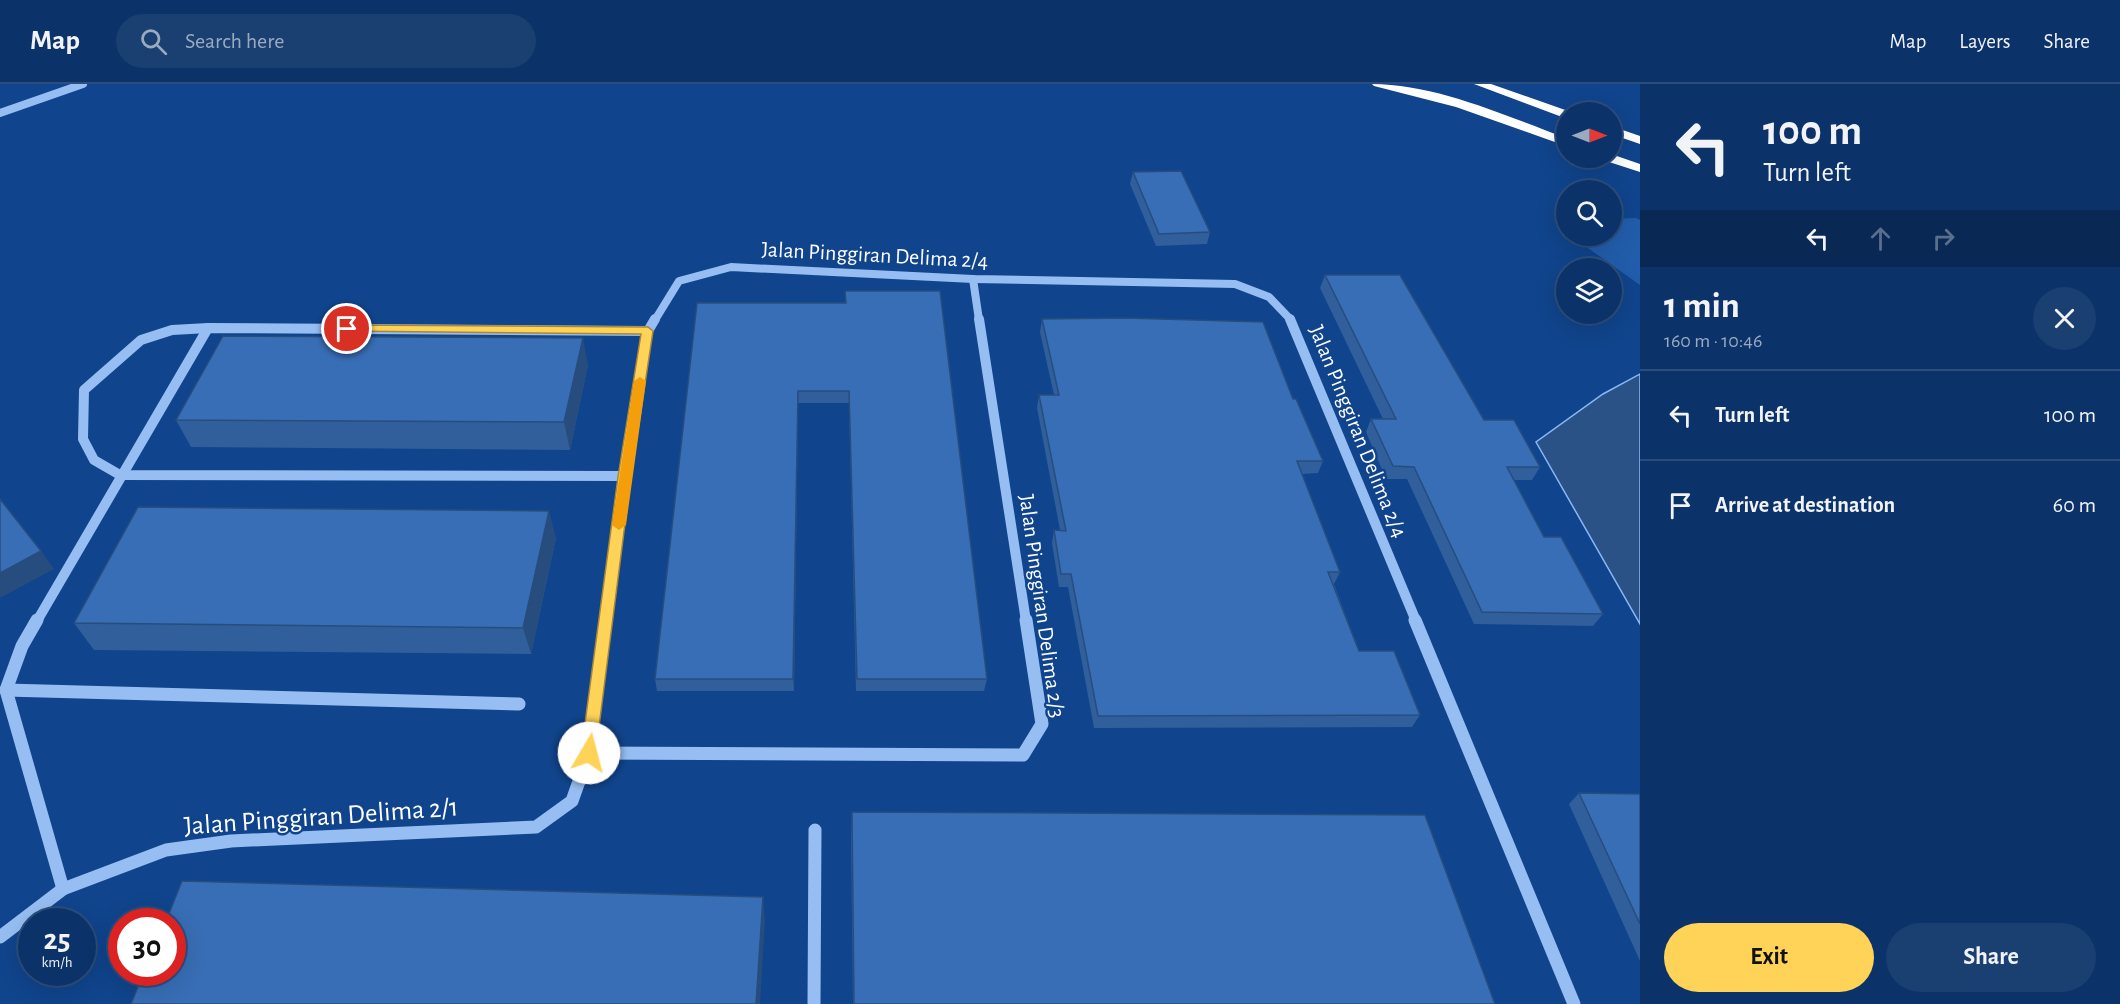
<!DOCTYPE html>
<html lang="en">
<head>
<meta charset="utf-8">
<style>
	body { margin:0; font-family:"Alegreya Sans",sans-serif; background:#1a3f71; color:#f1f3f6; height:100vh; display:flex; flex-direction:column; font-size:22px; white-space:nowrap }
	* { box-sizing:border-box; margin:0 }
	p { font-size:20px; color:#9aaac0 }
	.icon { flex:none; width:33px; height:33px; fill:none; stroke:currentColor; stroke-width:2; stroke-linecap:round; stroke-linejoin:round }
	.map { position:relative; flex:1; overflow:hidden }
	.details { display:flex; flex-direction:column; background:#0c3369; width:480px }
	.details>* { flex:none }
	.banner { background:#0c3369; color:#f1f3f6; overflow:hidden }
	.needle { width:39px; rotate:90deg }
	.buttons { position:absolute; left:1556px; top:18px; display:grid; gap:12px }
	.buttons a { display:grid; place-items:center; width:66px; height:66px; border-radius:50%; background:#0c3369; box-shadow:0 6px 24px #0002,0 0 0 2px #2c4e7d; font-size:30px }
	.speed { position:absolute; left:18px; top:824px; display:flex; gap:12px; font-size:30px; font-weight:700; text-align:center }
	.speed>* { display:grid; place-content:center; width:78px; height:78px; border-radius:50%; background:#0c3369; box-shadow:0 6px 24px #0002,0 0 0 2px #2c4e7d; line-height:1 }
	.speed small { font-size:15px; font-weight:400 }
	.speed .limit { border:9px solid #d22; background:#fff; color:#111 }
	.pin { position:absolute; display:grid; place-items:center; width:51px; height:51px; color:#fff; margin:-26px; border:3px solid #fff; border-radius:50%; box-shadow:0 2px 6px #0007 }
	.me { position:absolute; width:66px; margin:-33px; rotate:8deg; stroke-linejoin:round; filter:drop-shadow(0 0 4px #0008) }
	.turn { display:flex; align-items:center; gap:21px; height:126px; padding:0 24px; font-size:27px }
	.turn .icon { width:78px; height:78px; stroke-width:2.5 }
	.turn b { display:block; font-size:42px; line-height:51px }
	.lanes { display:flex; align-items:center; height:57px; padding:0 24px; background:#0003; justify-content:center; gap:30px; direction:ltr }
	.lanes .off { opacity:.35 }
	.round { display:grid; place-items:center; flex:none; width:63px; height:63px; border-radius:32px; background:#1a3f71 }
	.summary { display:flex; align-items:center; justify-content:space-between; height:102px; padding:0 24px }
	h1 { font-size:36px; font-weight:700; line-height:45px }
	.action { display:flex; gap:12px; margin-top:auto; padding:12px 24px }
	.action a { flex:1; height:69px; border-radius:36px; background:#ffd258; color:#111; font-size:24px; font-weight:700; line-height:69px; text-align:center }
	.action a+a { background:#1a3f71; color:#f1f3f6 }
	ul { padding:0; list-style:none }
	li { display:flex; align-items:center; gap:18px; height:90px; padding:0 24px; border-top:2px solid #2c4e7d }
	li div { flex:1 }
	li b { display:block; font-size:22px }
	li em { font-style:normal }
	header { display:flex; align-items:center; gap:36px; box-sizing:border-box; height:84px; padding:0 30px; background:#0c3369; border-bottom:2px solid #2c4e7d }
	header strong { font-size:28px }
	nav { display:flex; gap:33px; margin-inline-start:auto; font-size:21px }
	.search { width:420px; height:54px; background:#1a3f71; display:flex; align-items:center; gap:15px; box-sizing:border-box; padding:0 21px; border-radius:33px; color:#9aaac0; font-size:22px }
	main { display:flex; flex:1; min-height:0 }
	.map>svg:first-child { display:block }
</style>
</head>
<body>
<header>
<strong>Map</strong>
<div class="search"><svg class="icon" aria-label="search" viewBox="0 0 24 24"><circle cx="10" cy="10" r="6"/><path d="M15 15l6 6"/></svg>Search here</div>
<nav><a>Map</a><a>Layers</a><a>Share</a></nav>
</header>
<main>
<div class="map">
<svg width="1640" height="920" viewBox="0 0 1640 920">
	<rect width="100%" height="100%" fill="#10448c"/>
	<!-- green -->
	<path fill="#225dab" d="M1636 134 1640 136V201L1571 152H1611V135Z"/>
	<!-- water -->
	<path fill="#2b5287" stroke="#88b9f6" stroke-width="1.5" d="M1640 290V540L1536 358 1603 310Z"/>
	<g fill="none" stroke-linecap="round" stroke-linejoin="round">
		<!-- minor-far2 -->
		<g stroke="#97bef2" stroke-width="8">
			<path d="M0 29 83 0"/>
			<path d="M973 195 979 236"/>
			<path d="M655 236 679 197 731 183 973 195 1235 200 1269 213 1291 236"/>
		</g>
		<!-- minor-far1 -->
		<g stroke="#97bef2" stroke-width="10">
			<path d="M979 235 1026 537"/>
			<path d="M1290 235 1416 537"/>
			<path d="M625 392 120 391 94 376 83 355 84 306 141 256 172 246 208 244 648 247"/>
			<path d="M37 537 208 244"/>
			<path d="M606 537 625 392 648 247 655 235"/>
		</g>
		<!-- minor -->
		<g stroke="#97bef2" stroke-width="13">
			<path d="M37 536 22 562 6 606 63 805"/>
			<path d="M1415 536 1574 920"/>
			<path d="M6 606 519 620"/>
			<path d="M589 669 1023 671 1042 640 1026 536"/>
			<path d="M0 853 63 805 166 766 231 757 536 743 572 717 589 669 606 536"/>
			<path d="M814 920 815 746"/>
		</g>
		<!-- highway -->
		<g fill="#fff" fill-rule="evenodd">
			<path d="M1372 0C1436 0 1506 32 1566 54V62L1456 23 1374 2Z"/>
			<path d="M1474 0H1491L1571 28H1566V34L1562 33Z"/>
			<path d="M1611 42 1640 52V60L1611 50Z"/>
			<path d="M1611 70 1640 80V88L1606 77 1604 74H1611Z"/>
		</g>
	</g>
	<!-- wall -->
	<g fill="#305f9c">
		<path d="M1133 88 1210 148 1207 160 1156 162 1130 100Z"/>
		<path d="M1325 191 1484 336 1540 383 1532 396H1513L1544 453 1603 530 1593 542 1474 540 1407 395H1386L1366 348 1371 335H1383L1320 204Z"/>
		<path d="M845 207 987 595 984 607H856L849 319H798L794 607H657L655 595 697 219H845Z"/>
		<path d="M1042 235 1293 315 1323 377 1318 389 1302 390 1340 488 1334 500 1359 567 1420 631 1412 643 1094 644 1068 503H1059L1052 459 1054 446H1060L1037 324 1039 311H1054L1040 248Z"/>
		<path d="M588 281 570 366 191 363 176 336Z"/>
		<path d="M556 454 531 570 94 566 74 539Z"/>
		<path d="M1579 709 1640 710V877L1569 720Z"/>
		<path d="M852 728 1495 920H853L851 752Z"/>
	</g>
	<!-- shaded-wall -->
	<g fill="#274d7f">
		<path d="M583 254 588 281 570 366 564 338Z"/>
		<path d="M798 319 794 607 793 595Z"/>
		<path d="M549 427 556 454 531 570 523 544Z"/>
		<path d="M41 467 54 485 0 514V489Z"/>
		<path d="M763 813 765 836 760 920H756Z"/>
	</g>
	<!-- building -->
	<g fill="#386eb5" stroke="#274d7f" stroke-width="1.5">
		<path d="M1181 87 1210 148 1159 150 1133 88Z"/>
		<path d="M1325 191H1400L1484 336H1514L1540 383H1507L1544 453H1561L1603 530 1482 528 1414 383 1393 382 1371 335H1396Z"/>
		<path d="M845 207H940L987 595H857L849 307H798L793 595H655L697 219H846Z"/>
		<path d="M1125 234 1263 238 1293 315H1296L1323 377H1297L1340 488H1328L1359 567H1394L1420 631 1098 632 1071 490H1061L1054 446 1066 447 1039 311H1059L1042 235Z"/>
		<path d="M223 252 583 254 564 338 176 336Z"/>
		<path d="M0 415 41 467 0 489Z"/>
		<path d="M138 423 549 427 523 544 74 539Z"/>
		<path d="M1579 709 1640 710V840Z"/>
		<path d="M852 728 1425 731 1495 920H854Z"/>
		<path d="M182 797 763 813 756 920H131L144 888H172V837H166Z"/>
	</g>
	<!-- route -->
	<path fill="#ffd258" stroke="#a68839" stroke-width="1.5" d="M347 241 648 243 653 247 631 393 595 674 589 676 584 674 581 669 618 393 641 250 343 247 341 245Z"/>
	<!-- slow -->
	<path fill="#f59e0b" d="M640 293 646 297 626 441 619 446 612 441 634 297Z"/>
	<g text-anchor="middle" stroke-width="5" stroke-linejoin="round" paint-order="stroke">
		<!-- street labels -->
		<g font-size="22" fill="#fff" stroke="#10448c">
			<text transform="translate(875 170) rotate(3)" y="8">Jalan Pinggiran Delima 2/4</text>
			<text transform="translate(1359 347) rotate(68)" y="8">Jalan Pinggiran Delima 2/4</text>
			<text transform="translate(1043 522) rotate(82)" y="8">Jalan Pinggiran Delima 2/3</text>
		</g>
		<!-- near-street labels -->
		<g font-size="27" fill="#fff" stroke="#10448c">
			<text transform="translate(321 732) rotate(-4)" y="9">Jalan Pinggiran Delima 2/1</text>
		</g>
	</g>
</svg>
<div class="buttons">
<a><svg class="needle" viewBox="-14 -14 28 28"><path d="M0-13l5 13h-10z" fill="#e53935"/><path d="M0 13l5-13h-10z" fill="#9aaac0"/></svg></a>
<a><svg class="icon" aria-label="search" viewBox="0 0 24 24"><circle cx="10" cy="10" r="6"/><path d="M15 15l6 6"/></svg></a>
<a><svg class="icon" aria-label="layers" viewBox="0 0 24 24"><path d="M12 4l9 5-9 5-9-5zM3 14l9 5 9-5"/></svg></a>
</div>
<div class="speed"><div>25<small>km/h</small></div><div class="limit">30</div></div>
<div class="pin" style="left:347px;top:245px;background:#d93025"><svg class="icon" aria-label="arrive" viewBox="0 0 24 24"><path d="M6 21V4h12l-3 4 3 4H6"/></svg></div>
<svg class="me" style="left:589px;top:669px" viewBox="-20 -20 40 40"><circle r="19" fill="#fff"/><path d="M0-13L10 11 0 6-10 11z" fill="#ffd258"/></svg>
</div>
<section class="details">
<div class="banner">
<div class="turn"><svg class="icon" aria-label="left" viewBox="0 0 24 24"><path d="M17 20v-9H6M10 6l-5 5 5 5"/></svg><div><b>100 m</b>Turn left</div></div>
<div class="lanes"><svg class="icon" aria-label="left" viewBox="0 0 24 24"><path d="M17 20v-9H6M10 6l-5 5 5 5"/></svg><svg class="icon off" aria-label="ahead" viewBox="0 0 24 24"><path d="M12 20V5M6 11l6-6 6 6"/></svg><svg class="icon off" aria-label="right" viewBox="0 0 24 24"><path d="M7 20v-9h11M14 6l5 5-5 5"/></svg></div>
</div>
<div class="summary"><div><h1>1 min</h1><p>160 m · 10:46</p></div><a class="round"><svg class="icon" aria-label="close" viewBox="0 0 24 24"><path d="M6 6l12 12M18 6L6 18"/></svg></a></div>
<ul>
<li><svg class="icon" aria-label="left" viewBox="0 0 24 24"><path d="M17 20v-9H6M10 6l-5 5 5 5"/></svg><div><b>Turn left</b></div><em>100 m</em></li>
<li><svg class="icon" aria-label="arrive" viewBox="0 0 24 24"><path d="M6 21V4h12l-3 4 3 4H6"/></svg><div><b>Arrive at destination</b></div><em>60 m</em></li>
</ul>
<div class="action"><a>Exit</a><a>Share</a></div>
</section>
</main>
</body>
</html>
